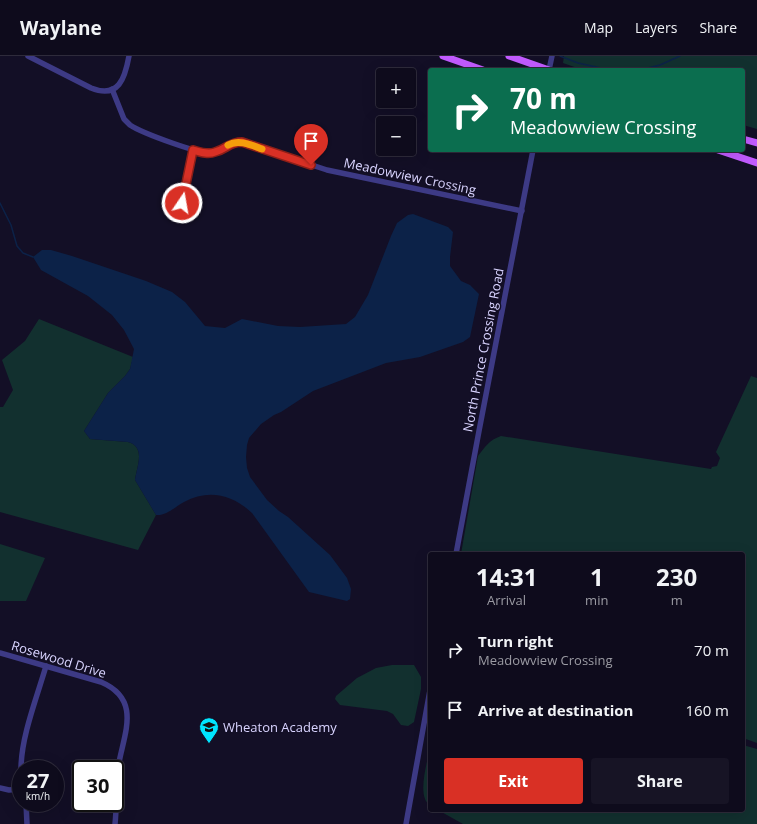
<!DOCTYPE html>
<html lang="en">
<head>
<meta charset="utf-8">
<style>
	body { margin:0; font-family:"Open Sans",sans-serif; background:#171425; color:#f1f3f6; height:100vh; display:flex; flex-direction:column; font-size:15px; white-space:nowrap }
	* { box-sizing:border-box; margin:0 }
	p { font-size:13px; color:#9b9ba3 }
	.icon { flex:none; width:22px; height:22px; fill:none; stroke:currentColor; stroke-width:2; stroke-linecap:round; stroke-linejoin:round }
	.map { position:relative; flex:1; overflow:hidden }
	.sheet { position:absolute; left:428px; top:496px; width:317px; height:260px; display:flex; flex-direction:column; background:#0e0b1c; border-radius:4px; box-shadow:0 4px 16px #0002,0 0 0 1px #2e2b3b }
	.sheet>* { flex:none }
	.banner { position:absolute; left:428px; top:12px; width:317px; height:84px; border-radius:4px; box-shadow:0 4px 16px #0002,0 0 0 1px #2e2b3b; background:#0b6e4f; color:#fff; overflow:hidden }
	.tools { position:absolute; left:376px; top:12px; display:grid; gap:8px }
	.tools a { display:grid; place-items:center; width:40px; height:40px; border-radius:4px; background:#0e0b1c; box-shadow:0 4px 16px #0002,0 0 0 1px #2e2b3b; font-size:20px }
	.speed { position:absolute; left:12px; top:704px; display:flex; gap:8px; font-size:20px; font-weight:700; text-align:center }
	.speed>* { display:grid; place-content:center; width:52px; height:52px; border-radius:50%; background:#0e0b1c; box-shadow:0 4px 16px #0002,0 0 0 1px #2e2b3b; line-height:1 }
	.speed small { font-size:10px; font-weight:400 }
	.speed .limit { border:2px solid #111; border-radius:6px; background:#fff; color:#111 }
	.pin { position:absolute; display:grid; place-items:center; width:34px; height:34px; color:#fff; margin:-41px -17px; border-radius:50% 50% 50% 0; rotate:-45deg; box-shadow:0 0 4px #0007 }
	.pin .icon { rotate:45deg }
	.me { position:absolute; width:44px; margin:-22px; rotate:12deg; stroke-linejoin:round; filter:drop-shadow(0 0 3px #0008) }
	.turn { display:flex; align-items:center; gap:14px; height:84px; padding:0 16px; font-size:18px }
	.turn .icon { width:52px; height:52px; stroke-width:2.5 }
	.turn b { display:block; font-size:28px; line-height:34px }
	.eta { display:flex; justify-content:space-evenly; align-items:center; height:68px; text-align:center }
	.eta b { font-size:24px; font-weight:700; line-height:28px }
	.primary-button { display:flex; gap:8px; margin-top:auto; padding:8px 16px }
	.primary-button a { flex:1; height:46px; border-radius:4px; background:#d93025; color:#fff; font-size:16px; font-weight:700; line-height:46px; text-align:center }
	.primary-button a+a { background:#171425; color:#f1f3f6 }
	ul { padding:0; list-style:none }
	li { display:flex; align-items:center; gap:12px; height:60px; padding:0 16px }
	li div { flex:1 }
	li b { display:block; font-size:15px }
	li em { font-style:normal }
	header { display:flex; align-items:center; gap:24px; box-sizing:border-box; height:56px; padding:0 20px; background:#0e0b1c; border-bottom:1px solid #2e2b3b }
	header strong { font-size:19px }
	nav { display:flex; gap:22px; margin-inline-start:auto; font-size:14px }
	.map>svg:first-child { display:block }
</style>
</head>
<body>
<header>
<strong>Waylane</strong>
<nav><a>Map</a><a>Layers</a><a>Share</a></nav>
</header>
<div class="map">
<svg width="757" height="768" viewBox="0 0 757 768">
	<rect width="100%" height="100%" fill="#130f26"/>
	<!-- green -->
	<g fill="#12302f">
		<path d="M564 0H757V73L743 69V14H583L563 7Z"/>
		<path d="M39 263 133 301 130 313 125 320 108 337 84 375 90 383 128 386C146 391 137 410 135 424L156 459 138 494 0 456V351H3L13 334 2 304 25 285Z"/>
		<path d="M751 320 757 322V687L743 682V498H461L478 400C485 391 489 384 501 380L711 413 712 411 717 410 720 402 716 396Z"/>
		<path d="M0 488 45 502 26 545H0Z"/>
		<path d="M392 609H414L421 621V633L414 666 408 670 401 669 393 658 387 655 340 649 335 643 336 640 357 622 376 612Z"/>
		<path d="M743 689 757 693V768H463L438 754H743Z"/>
		<path d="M430 691V749C416 741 428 704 430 691Z"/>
	</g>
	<!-- water -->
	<path fill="#0c2248" d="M413 158 448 171 453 176 450 201V210L461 225 470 229 479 238 470 281 463 286 420 301 386 307 313 335 281 356 274 359 261 368 249 382 247 389 246 401 247 412 250 421 267 444 279 455 288 461 330 499 347 522 351 533 350 543 347 545 309 536 252 457C232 438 208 433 184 446 175 451 166 460 156 459L135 424C137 410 146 391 128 386L90 383 84 375 108 337 125 320 130 313 134 293 124 274 112 259 88 240 41 214 33 201 42 194H51L72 200 146 225 172 236 185 246 205 270 225 272 242 263 278 270 300 271 346 268 355 261 368 239 391 180 397 167 408 159Z"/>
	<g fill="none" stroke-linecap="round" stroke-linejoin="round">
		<!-- stream -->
		<g stroke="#0c2248" stroke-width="1.5">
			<path d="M560 0 578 7 610 14"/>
			<path d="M640 14 660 9 680 0"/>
			<path d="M0 147 11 169 17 190 23 197 33 201"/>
		</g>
		<!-- minor -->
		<g stroke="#3d3a85" stroke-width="5.5">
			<path d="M28 0 91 32C119 43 125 22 129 0"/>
			<path d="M549 14 552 0"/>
			<path d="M112 33 124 63 130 69C142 77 201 99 213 97 225 95 228 86 242 86L327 114 522 155"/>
			<path d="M182 147 193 94"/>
			<path d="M456 498 479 375 533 94"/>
			<path d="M0 597 101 626C143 644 123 679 118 712 116 731 117 749 115 768"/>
			<path d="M21 713C21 681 37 641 46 610"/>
			<path d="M0 732 9 734 21 733"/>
			<path d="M26 747 27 768"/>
			<path d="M406 768 430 634"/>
		</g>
		<!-- major -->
		<g stroke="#c25bff" stroke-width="7">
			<path d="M443 0 483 14"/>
			<path d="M509 0 549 14"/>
			<path d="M743 83 757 87"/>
			<path d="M718 94 757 107"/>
		</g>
	</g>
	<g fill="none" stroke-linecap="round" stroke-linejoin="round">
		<!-- route casing -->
		<g stroke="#8d1f18" stroke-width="10">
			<path id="route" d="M182 147 193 94C200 96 208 99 215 96 227 93 229 86 242 86L311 109"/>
		</g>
		<!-- route -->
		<use href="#route" stroke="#d93025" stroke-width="7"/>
		<!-- slow -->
		<path stroke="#f59e0b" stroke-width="7" d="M228 89C239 83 251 89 262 93"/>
	</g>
	<!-- icons -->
	<defs>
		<g id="school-pin" transform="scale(1)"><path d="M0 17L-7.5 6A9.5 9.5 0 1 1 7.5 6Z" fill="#00e5ff" stroke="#130f26"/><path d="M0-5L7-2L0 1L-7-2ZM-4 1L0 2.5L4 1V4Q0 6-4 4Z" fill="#111"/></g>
	</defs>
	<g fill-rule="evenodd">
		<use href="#school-pin" x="209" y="671"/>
	</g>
	<g text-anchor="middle" stroke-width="3" stroke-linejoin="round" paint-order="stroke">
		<!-- street labels -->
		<g font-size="13" fill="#d9d4ff" stroke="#130f26">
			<text transform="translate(410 120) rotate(12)" y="5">Meadowview Crossing</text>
			<text transform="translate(483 294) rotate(-79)" y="5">North Prince Crossing Road</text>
			<text transform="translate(59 603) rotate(17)" y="5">Rosewood Drive</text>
		</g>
		<!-- poi labels -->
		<g font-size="13" fill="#d9d4ff" stroke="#130f26" text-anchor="start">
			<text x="223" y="676">Wheaton Academy</text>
		</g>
	</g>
</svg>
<div class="tools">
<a>+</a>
<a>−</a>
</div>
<div class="speed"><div>27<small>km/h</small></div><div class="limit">30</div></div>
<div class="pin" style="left:311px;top:109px;background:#d93025"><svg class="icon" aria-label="arrive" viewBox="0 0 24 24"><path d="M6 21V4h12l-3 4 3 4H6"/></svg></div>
<svg class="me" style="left:182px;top:147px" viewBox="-20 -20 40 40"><circle r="17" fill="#d93025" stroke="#fff" stroke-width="3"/><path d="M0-11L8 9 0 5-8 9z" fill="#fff"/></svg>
<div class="banner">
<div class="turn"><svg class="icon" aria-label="right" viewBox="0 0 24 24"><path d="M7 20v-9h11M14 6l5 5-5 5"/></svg><div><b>70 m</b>Meadowview Crossing</div></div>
</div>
<section class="sheet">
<div class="eta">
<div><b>14:31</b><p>Arrival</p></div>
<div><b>1</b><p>min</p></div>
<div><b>230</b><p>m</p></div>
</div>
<ul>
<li><svg class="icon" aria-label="right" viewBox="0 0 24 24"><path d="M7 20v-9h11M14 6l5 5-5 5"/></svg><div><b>Turn right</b><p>Meadowview Crossing</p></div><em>70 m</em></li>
<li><svg class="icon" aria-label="arrive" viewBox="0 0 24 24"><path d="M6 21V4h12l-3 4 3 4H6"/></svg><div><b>Arrive at destination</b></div><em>160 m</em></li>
</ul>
<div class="primary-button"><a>Exit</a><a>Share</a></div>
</section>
</div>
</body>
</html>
